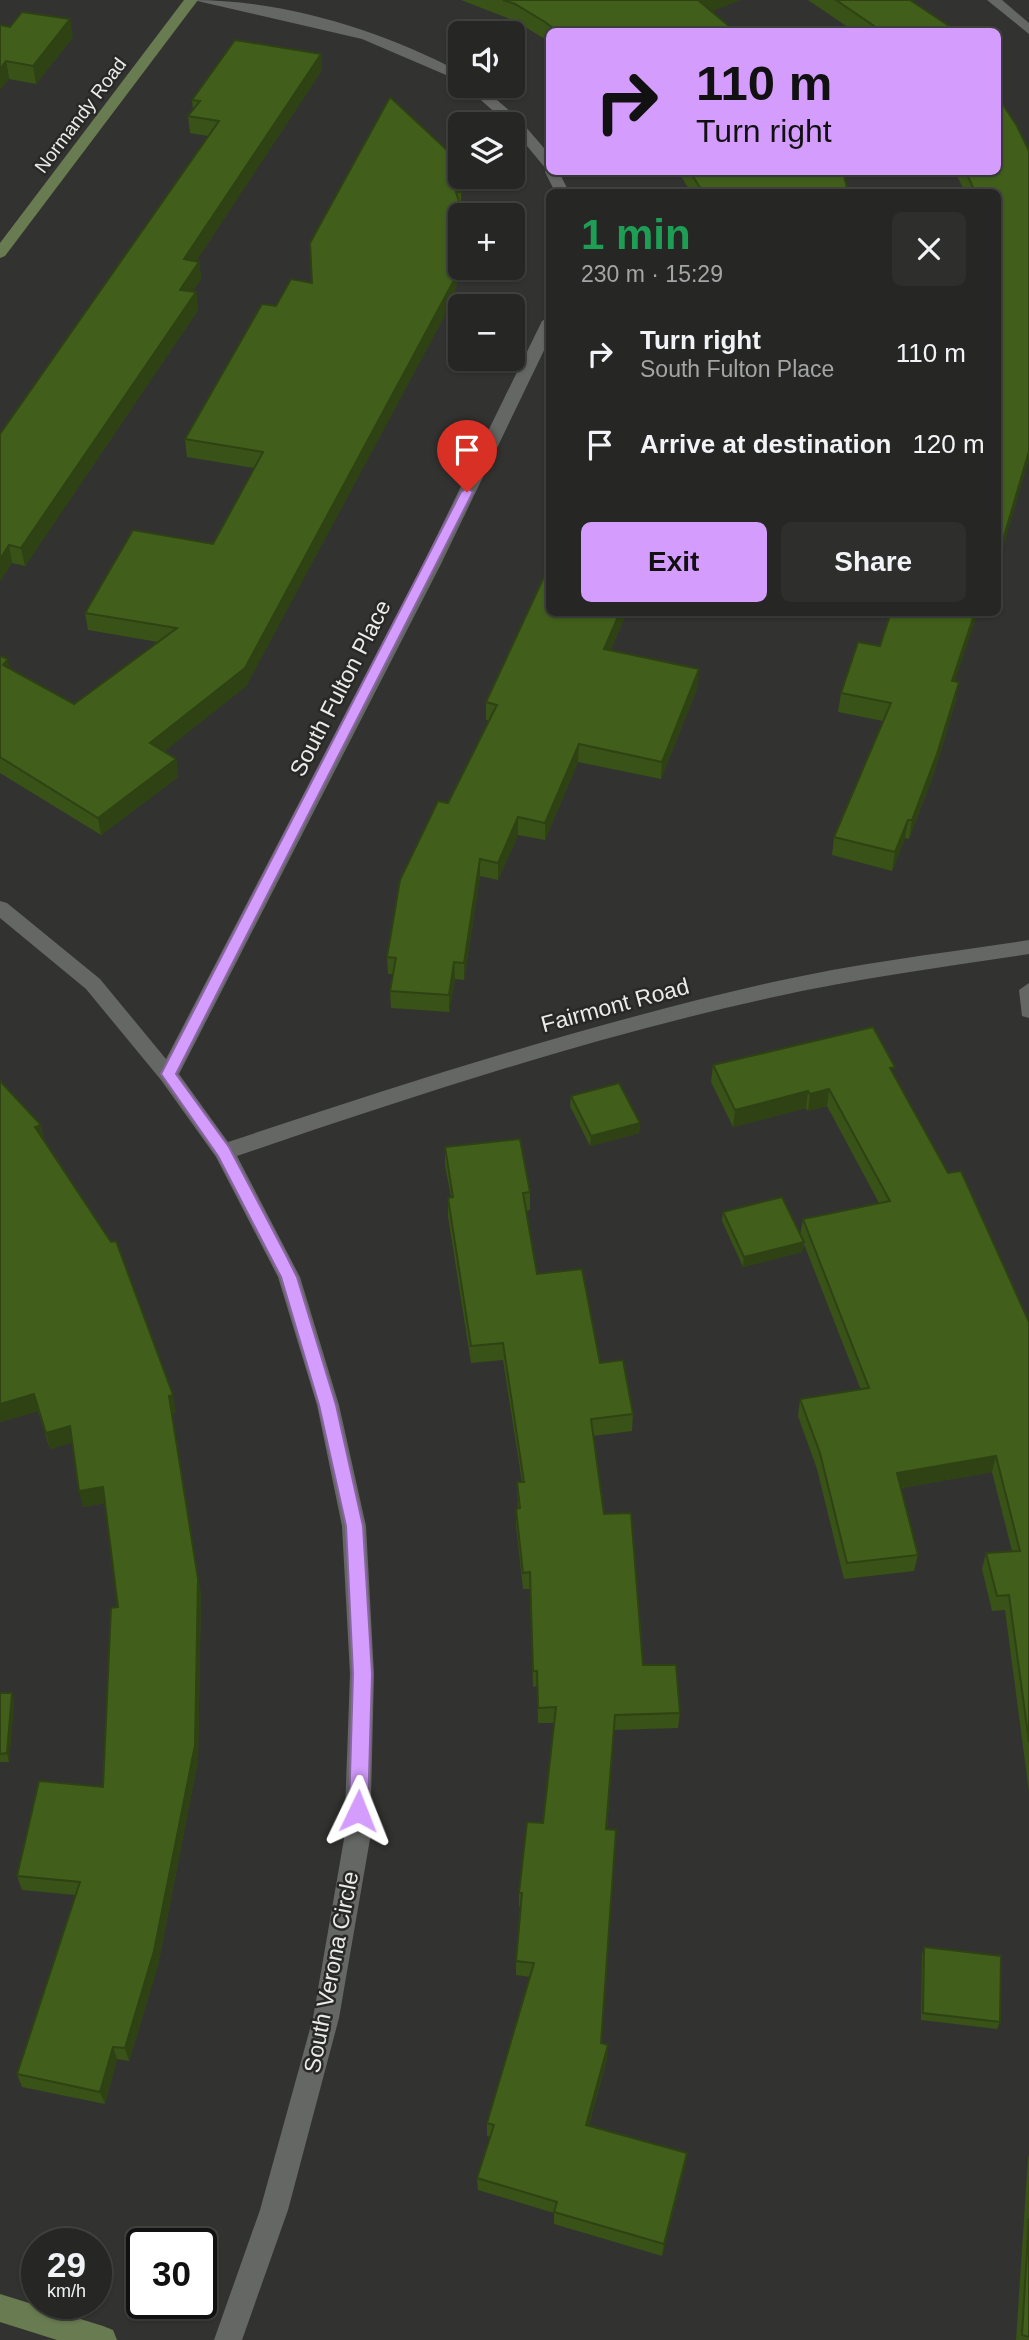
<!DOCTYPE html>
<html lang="en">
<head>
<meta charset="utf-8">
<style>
	body { margin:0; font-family:Arial,sans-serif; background:#2e2e2c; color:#f1f3f6; height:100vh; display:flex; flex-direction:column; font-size:26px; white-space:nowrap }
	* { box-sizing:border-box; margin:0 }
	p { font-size:23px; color:#a4a5a6 }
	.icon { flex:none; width:38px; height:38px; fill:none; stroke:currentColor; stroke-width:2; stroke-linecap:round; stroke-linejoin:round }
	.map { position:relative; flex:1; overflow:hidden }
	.sheet { position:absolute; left:546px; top:189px; width:455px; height:427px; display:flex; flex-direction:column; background:#262624; border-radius:10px; box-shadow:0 2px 5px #0004,0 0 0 2px #424341 }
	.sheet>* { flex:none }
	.guide { position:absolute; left:546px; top:28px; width:455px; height:147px; border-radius:10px; box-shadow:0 2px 5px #0004,0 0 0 2px #424341; background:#d49cfc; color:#111; overflow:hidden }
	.controls { position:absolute; left:448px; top:21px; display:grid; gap:14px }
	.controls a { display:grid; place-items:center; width:77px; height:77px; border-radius:10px; background:#262624; box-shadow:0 2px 5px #0004,0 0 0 2px #424341; font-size:35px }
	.speed { position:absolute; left:21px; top:2228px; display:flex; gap:14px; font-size:35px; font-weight:700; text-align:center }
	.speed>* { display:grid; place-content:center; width:91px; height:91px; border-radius:50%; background:#262624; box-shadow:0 2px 5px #0004,0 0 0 2px #424341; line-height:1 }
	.speed small { font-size:18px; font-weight:400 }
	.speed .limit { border:4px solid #111; border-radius:10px; background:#fff; color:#111 }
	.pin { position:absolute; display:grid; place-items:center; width:60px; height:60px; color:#fff; margin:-72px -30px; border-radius:50% 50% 50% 0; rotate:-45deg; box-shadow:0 0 7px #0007 }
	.pin .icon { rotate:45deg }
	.me { position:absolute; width:77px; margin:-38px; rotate:2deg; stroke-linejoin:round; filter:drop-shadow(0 0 5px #0008) }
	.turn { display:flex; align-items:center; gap:24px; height:147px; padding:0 35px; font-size:32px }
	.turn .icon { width:91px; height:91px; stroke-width:2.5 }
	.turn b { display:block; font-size:49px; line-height:60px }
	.round { display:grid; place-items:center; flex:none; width:74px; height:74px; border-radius:10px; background:#2e2e2c }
	.head { display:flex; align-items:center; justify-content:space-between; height:119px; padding:0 35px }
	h1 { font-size:42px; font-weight:700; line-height:52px; color:#1e9e55 }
	.action { display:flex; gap:14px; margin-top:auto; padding:14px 35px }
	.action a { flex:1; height:80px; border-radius:10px; background:#d49cfc; color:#111; font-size:28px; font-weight:700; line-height:80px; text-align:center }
	.action a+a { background:#2e2e2c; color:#f1f3f6 }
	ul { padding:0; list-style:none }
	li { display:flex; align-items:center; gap:21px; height:91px; padding:0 35px }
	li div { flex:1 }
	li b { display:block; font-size:26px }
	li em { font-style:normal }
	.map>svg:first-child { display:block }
</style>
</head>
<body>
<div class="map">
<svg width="1029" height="2340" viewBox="0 0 1029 2340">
	<rect width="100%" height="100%" fill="#323330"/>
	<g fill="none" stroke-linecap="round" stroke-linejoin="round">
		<!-- street -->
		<g fill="#656764" fill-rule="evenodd">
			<path d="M193 0C283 0 381 30 460 72V81L362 39Z"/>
			<path d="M987 0H1002L1029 23V34Z"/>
			<path d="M465 86H481L519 119 550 155V172H559L569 192H555L545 172 546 169 513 129V124H508Z"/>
			<path d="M550 316V338L441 564 179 1074 228 1142C408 1082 588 1024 773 982 857 963 943 953 1029 940V954C944 967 858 978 774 997 591 1037 413 1096 237 1156L300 1277 339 1405 366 1526 374 1674 370 1839 339 2018 288 2210 242 2340H214L260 2210 313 2018 344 1839 350 1674 342 1526 317 1405 278 1277 216 1157 161 1080 86 989 0 918V901L7 903 100 979 166 1059 423 564 542 321Z"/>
			<path d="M1029 983V1018L1022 1016 1019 990Z"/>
		</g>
		<!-- secondary -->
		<g fill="#697b50" fill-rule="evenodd">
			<path d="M184 0H198L5 256 0 258V243Z"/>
			<path d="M0 2294 103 2326 113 2330 117 2340H57L0 2322Z"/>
		</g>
	</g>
	<!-- wall -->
	<g fill="#385217">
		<path d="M461 0H740L712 11 736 32H550V42L515 21Z"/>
		<path d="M808 0H910L958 32H855Z"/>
		<path d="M0 25 73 37 36 84 9 79Z"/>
		<path d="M321 54 322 70 196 261 199 262 201 279 192 292H196L198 310 25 566 12 563 0 581V434L208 136 190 133 188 116 193 110 192 100Z"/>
		<path d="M390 97 461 192V209L453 300 246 686 163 752 176 759 178 777 101 835 0 773V656L10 669 74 704 158 642 88 630 85 613 213 544 254 468 187 457 185 439 276 306 312 283Z"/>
		<path d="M678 172H843L848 192H691Z"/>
		<path d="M955 172H998L1029 458 998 564V192H965Z"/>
		<path d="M544 577 550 612H627L610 651 698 686 661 779 578 762 545 840 518 835 498 880 480 876 464 980 455 979 449 1012 391 1008 390 991 393 974H388L387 957 448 803 489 720H486V702Z"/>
		<path d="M880 646 955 681 956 700 934 773 909 839 905 838 892 871 832 855 834 837 883 721 838 712 841 693Z"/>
		<path d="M713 1065 893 1075 1029 1322V1792L1005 1610 992 1611 982 1569 986 1553 1012 1551 992 1472 901 1488 918 1555 914 1571 844 1579 817 1469 798 1416 800 1399 861 1390 804 1244 802 1252 743 1267 722 1221 723 1212 800 1235 803 1219 879 1203 827 1106 808 1111 806 1108 733 1127 711 1082Z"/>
		<path d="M571 1096 640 1123 639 1133 590 1146 570 1106Z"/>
		<path d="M41 1125 44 1141 176 1412 172 1413 201 1595 198 1760 158 1965 129 2061 117 2059 105 2104 22 2087 17 2074 75 1895 22 1890 17 1876 103 1787 118 1607 105 1503 83 1507 73 1442 50 1449 38 1411 0 1422Z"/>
		<path d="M445 1147 530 1192V1210L526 1211 537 1274 600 1363 633 1414 632 1431 593 1436 604 1514 643 1665 680 1713 678 1728 614 1730 607 1829 601 2043 608 2045 607 2059 589 2125 687 2153 685 2166 662 2256 554 2224V2213L478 2190 477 2178 490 2137 487 2136V2123L530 1977 516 1975V1961L521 1908 519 1907V1893L543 1823 554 1723H538L537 1686 533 1687 530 1589H523L516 1525V1509L518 1508 517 1482H522L503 1360 471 1363 448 1216V1198L451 1197 445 1165Z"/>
		<path d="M0 1693H12L14 1701 9 1762H0Z"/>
		<path d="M924 1947 1000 2022 997 2029 921 2020 922 1955Z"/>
		<path d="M1029 2155V2340H1016L1028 2158Z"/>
	</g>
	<!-- shaded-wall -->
	<g fill="#2e4213">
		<path d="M701 0H740L698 17 699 1Z"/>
		<path d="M70 19 73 37 36 84 33 66Z"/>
		<path d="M321 54 322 70 186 276 184 259Z"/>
		<path d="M6 61 9 79 0 90V69Z"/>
		<path d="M460 253V268H461L453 300 246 686 152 761 150 743Z"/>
		<path d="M199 262 201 279 182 307 180 290Z"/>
		<path d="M196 292 198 310 25 566 21 548Z"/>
		<path d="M1029 451V458L998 564V557Z"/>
		<path d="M9 545 12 563 0 581V559Z"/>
		<path d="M620 612H627L603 667 604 649Z"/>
		<path d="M975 612H978L949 699 952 681Z"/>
		<path d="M8 659 12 677 3 665Z"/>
		<path d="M699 669 698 686 661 779 662 762Z"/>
		<path d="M959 682 956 700 934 773 909 839 912 820Z"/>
		<path d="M579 744 578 762 545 840V823Z"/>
		<path d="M176 759 178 777 101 835 98 818Z"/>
		<path d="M518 817V835L498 880V863Z"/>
		<path d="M908 820 905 838 892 871 895 852Z"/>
		<path d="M480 859V876L464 980V963Z"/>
		<path d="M454 962 455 979 449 1012V995Z"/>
		<path d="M829 1089 827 1106 808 1111 810 1094Z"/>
		<path d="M808 1091 806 1108 733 1127 735 1110Z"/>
		<path d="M640 1123 639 1133 590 1146 591 1136Z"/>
		<path d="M41 1125 44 1142 35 1127Z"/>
		<path d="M804 1242 802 1252 743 1267 744 1257Z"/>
		<path d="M34 1394 38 1411 0 1422V1404Z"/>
		<path d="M173 1395 176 1412 172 1413 201 1595 198 1760 158 1965 129 2061 125 2048 169 1396Z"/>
		<path d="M70 1426 74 1442 50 1449 46 1433Z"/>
		<path d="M996 1456 992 1472 894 1489 897 1473Z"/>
		<path d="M103 1487 106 1503 83 1507 79 1491Z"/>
		<path d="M12 1693 14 1701 9 1762 7 1753Z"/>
		<path d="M608 2045 607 2059 585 2138 586 2125Z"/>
		<path d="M113 2047 117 2059 105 2104 100 2092Z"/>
		<path d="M687 2153 685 2166 662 2256 664 2244Z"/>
	</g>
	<!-- building -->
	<g fill="#415f1b" stroke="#2e4213" stroke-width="2">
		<path d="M503 0H701L699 1 736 32H558L545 22 515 4Z"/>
		<path d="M836 0H910L958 32H883Z"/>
		<path d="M22 12 70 19 33 66 6 61 0 69V25L10 27Z"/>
		<path d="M235 40 321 54 184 259 199 262 180 290 196 292 21 548 9 545 0 559V434L219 121 188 116 200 101 192 100Z"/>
		<path d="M390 97 448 151 461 192H456L463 215H460V253L453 282 245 668 150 743 176 759 98 818 0 757V656L8 659 3 665 74 704 177 628 85 613 133 530 213 544 263 452 185 439 262 304 276 306 291 279 312 283 310 243Z"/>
		<path d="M998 97 1017 126 1029 151V451L998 557V247H1000L998 242V192H975L966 172H998Z"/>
		<path d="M690 172H843L848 192H703Z"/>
		<path d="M550 564V612H620L604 649 699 669 662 762 579 744 545 823 518 817 498 863 480 859 464 963 454 962 449 995 390 991 396 958 387 957 400 880 438 801 448 803 497 705 486 702Z"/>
		<path d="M891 612H975L952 681 959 682 937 754 912 820H908L895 852 834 837 891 703 841 693 858 642 880 646Z"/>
		<path d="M873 1027 895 1067 890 1068 948 1173 961 1171 1029 1322V1742L1009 1595 997 1596 986 1553 1020 1551 996 1456 897 1473 918 1555 847 1563 820 1453 800 1399 869 1388 803 1219 890 1201 829 1089 810 1094 808 1091 735 1110 713 1065Z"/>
		<path d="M0 1081 41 1125 35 1127 111 1242 116 1241 173 1395 169 1396 198 1579 195 1745 154 1951 125 2048 113 2047 100 2092 17 2074 80 1882 17 1876 39 1781 103 1787 111 1608 118 1607 103 1487 79 1491 70 1426 46 1433 34 1394 0 1404Z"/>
		<path d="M619 1083 640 1123 591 1136 571 1096Z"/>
		<path d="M520 1139 530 1192 523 1193 537 1274 582 1269 600 1363 623 1360 633 1414 591 1419 604 1514 631 1513 643 1665H676L680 1713 615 1715 606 1829 616 1830 601 2043 608 2045 586 2125 687 2153 664 2244 554 2212 557 2202 477 2178 494 2125 487 2123 534 1963 516 1961 522 1893H519L527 1822 543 1823 556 1707 538 1708 537 1671H533L530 1572 523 1573 516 1509 520 1508 517 1482H524L503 1343 471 1346 448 1198 453 1197 445 1147Z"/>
		<path d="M782 1197 804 1242 744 1257 723 1212Z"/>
		<path d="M0 1693H12L7 1753 0 1754Z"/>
		<path d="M924 1947 1001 1956 1000 2022 923 2013Z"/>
		<path d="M1029 2218V2337L1022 2335Z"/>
	</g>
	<!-- route -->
	<path fill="#d49cfc" stroke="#8a65a4" stroke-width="2" d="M467 488 473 492 176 1074 229 1147 286 1255 297 1277 336 1405 363 1526 372 1674 368 1811 365 1818 358 1820 351 1818 349 1811 353 1674 346 1526 319 1405 281 1277 270 1256 218 1156 161 1074 461 492Z"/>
	<g text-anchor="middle" stroke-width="5" stroke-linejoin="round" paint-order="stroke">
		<!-- far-street labels -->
		<g font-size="19" fill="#ebecea" stroke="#282926">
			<text transform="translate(80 115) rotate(-53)" y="7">Normandy Road</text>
		</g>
		<!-- street labels -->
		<g font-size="23" fill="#ebecea" stroke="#282926">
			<text transform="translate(340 688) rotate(-63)" y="8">South Fulton Place</text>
			<text transform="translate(615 1005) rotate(-15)" y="8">Fairmont Road</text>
			<text transform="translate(331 1972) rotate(-79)" y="8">South Verona Circle</text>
		</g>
	</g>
</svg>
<div class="controls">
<a><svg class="icon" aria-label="sound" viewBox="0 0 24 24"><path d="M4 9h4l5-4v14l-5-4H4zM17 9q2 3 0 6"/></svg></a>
<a><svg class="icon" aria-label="layers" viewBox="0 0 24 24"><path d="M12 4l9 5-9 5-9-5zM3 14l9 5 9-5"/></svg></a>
<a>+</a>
<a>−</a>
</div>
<div class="speed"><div>29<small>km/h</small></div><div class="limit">30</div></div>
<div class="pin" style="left:467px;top:492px;background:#d93025"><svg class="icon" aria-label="arrive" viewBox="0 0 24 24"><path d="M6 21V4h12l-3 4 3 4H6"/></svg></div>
<svg class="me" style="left:358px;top:1811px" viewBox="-20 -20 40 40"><path d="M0-17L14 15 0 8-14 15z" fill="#d49cfc" stroke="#fff" stroke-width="4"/></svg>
<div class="guide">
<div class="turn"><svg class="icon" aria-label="right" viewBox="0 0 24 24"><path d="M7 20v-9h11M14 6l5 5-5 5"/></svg><div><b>110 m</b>Turn right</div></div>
</div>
<section class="sheet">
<div class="head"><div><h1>1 min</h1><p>230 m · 15:29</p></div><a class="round"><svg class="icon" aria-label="close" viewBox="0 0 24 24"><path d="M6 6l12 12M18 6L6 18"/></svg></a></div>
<ul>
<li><svg class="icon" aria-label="right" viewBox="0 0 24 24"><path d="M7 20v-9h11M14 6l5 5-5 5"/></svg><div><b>Turn right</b><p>South Fulton Place</p></div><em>110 m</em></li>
<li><svg class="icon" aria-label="arrive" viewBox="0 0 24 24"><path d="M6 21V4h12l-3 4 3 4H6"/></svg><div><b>Arrive at destination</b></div><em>120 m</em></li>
</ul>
<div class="action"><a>Exit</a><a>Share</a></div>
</section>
</div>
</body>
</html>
